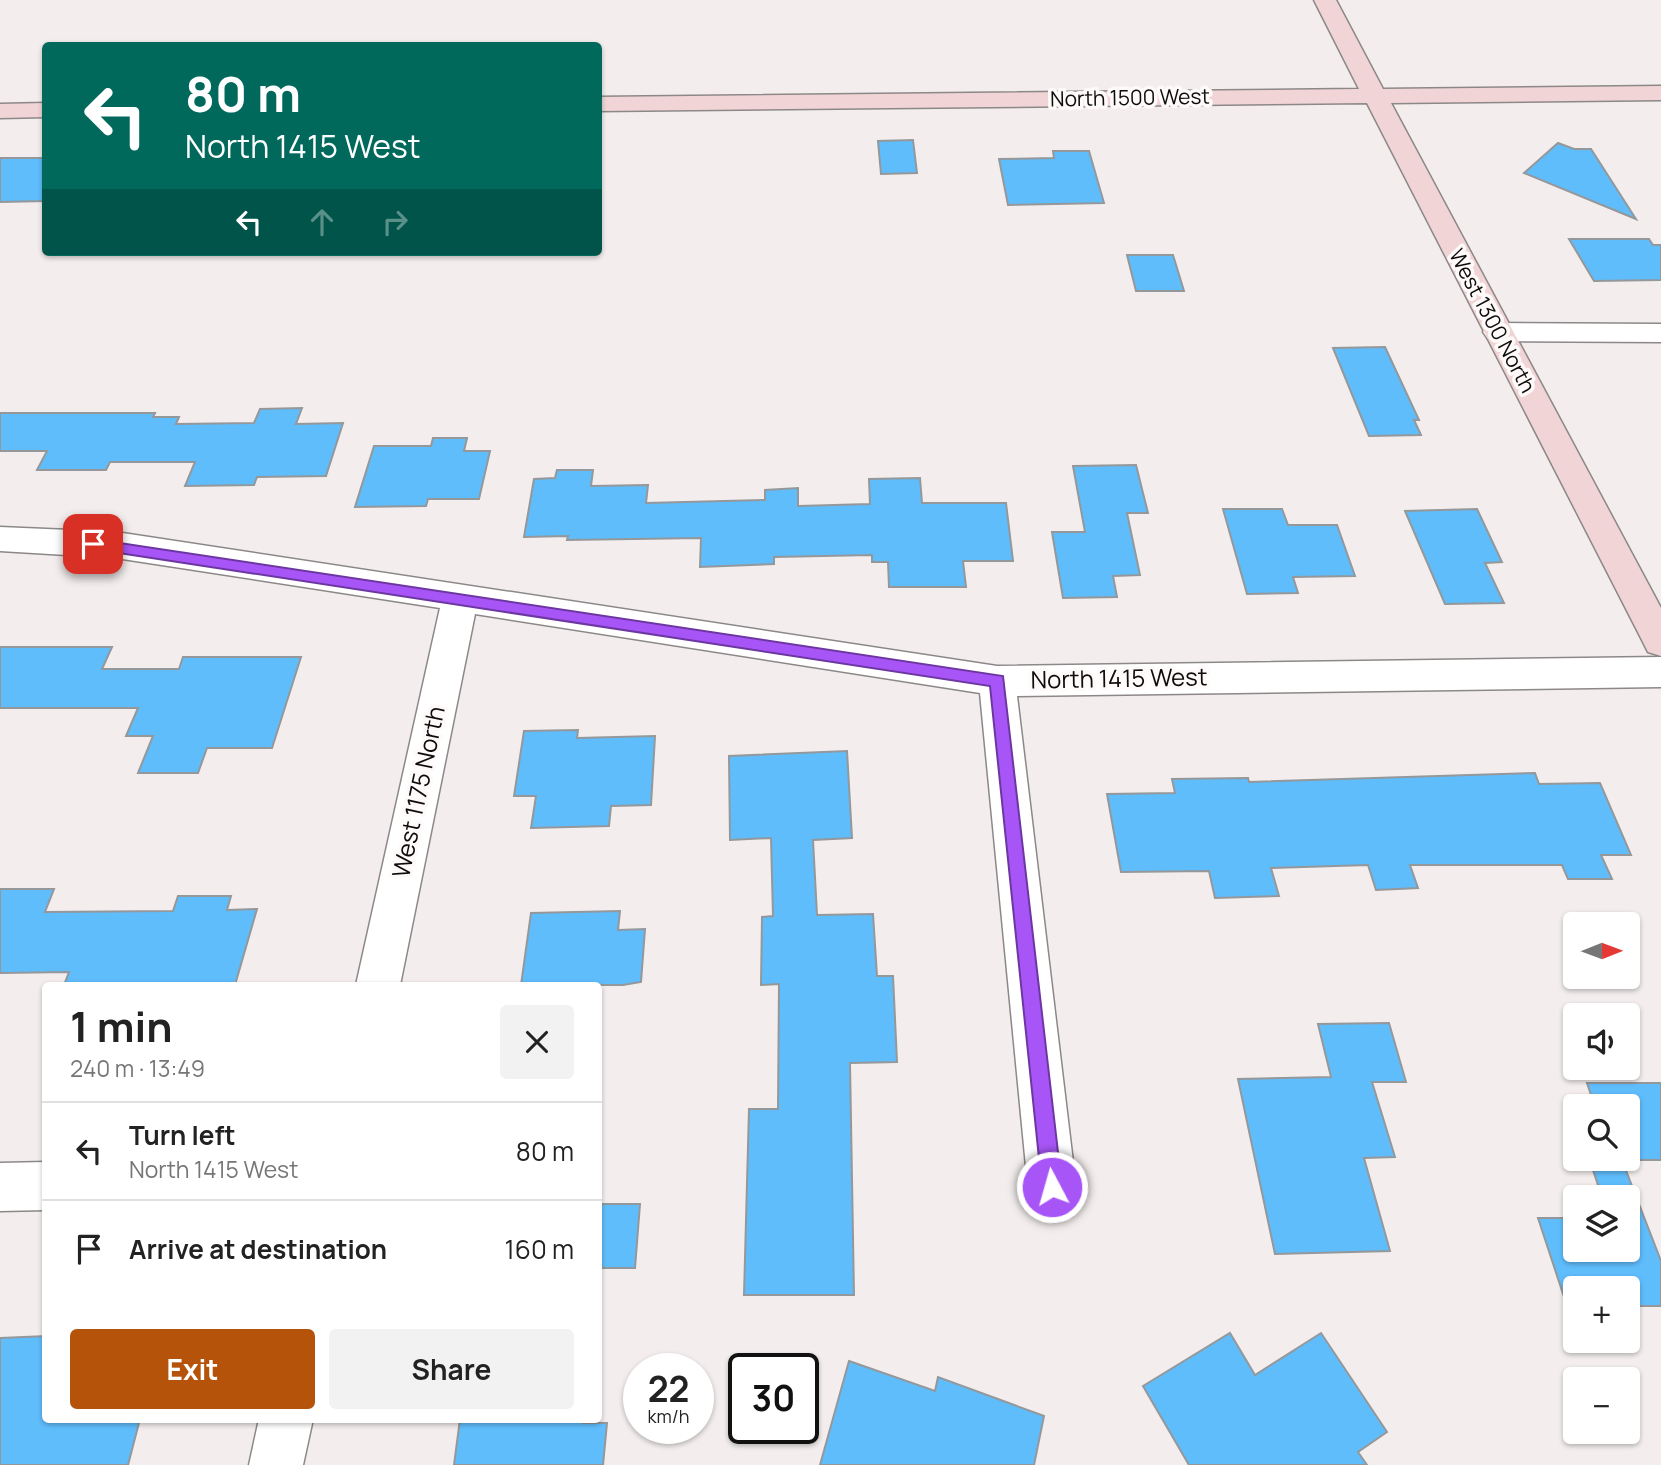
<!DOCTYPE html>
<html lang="en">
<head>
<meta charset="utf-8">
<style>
	body { margin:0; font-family:Manrope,sans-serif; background:#f2f2f2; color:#222; height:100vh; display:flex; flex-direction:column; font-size:26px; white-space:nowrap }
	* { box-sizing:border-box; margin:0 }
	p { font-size:23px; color:#767676 }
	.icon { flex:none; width:38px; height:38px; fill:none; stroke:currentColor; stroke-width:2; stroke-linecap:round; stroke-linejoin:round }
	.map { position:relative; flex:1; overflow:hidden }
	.details { position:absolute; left:42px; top:982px; width:560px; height:441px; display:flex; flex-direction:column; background:#fff; border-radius:7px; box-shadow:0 2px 5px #0004 }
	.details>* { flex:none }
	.top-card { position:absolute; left:42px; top:42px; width:560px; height:214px; border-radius:7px; box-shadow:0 2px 5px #0004; background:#00695c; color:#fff; overflow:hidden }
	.needle { width:46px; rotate:89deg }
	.controls { position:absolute; left:1563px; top:912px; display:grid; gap:14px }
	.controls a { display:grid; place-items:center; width:77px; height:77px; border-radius:7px; background:#fff; box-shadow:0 2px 5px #0004; font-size:35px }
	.speed { position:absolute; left:623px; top:1353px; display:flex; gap:14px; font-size:35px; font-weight:700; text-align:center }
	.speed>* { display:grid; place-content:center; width:91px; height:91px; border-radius:50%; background:#fff; box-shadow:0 2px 5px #0004; line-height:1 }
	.speed small { font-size:18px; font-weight:400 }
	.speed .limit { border:4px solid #111; border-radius:10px; background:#fff; color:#111 }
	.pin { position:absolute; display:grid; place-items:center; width:60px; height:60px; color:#fff; margin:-30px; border-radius:14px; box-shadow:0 4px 10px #0006 }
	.me { position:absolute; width:77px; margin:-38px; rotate:354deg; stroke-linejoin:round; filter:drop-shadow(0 0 5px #0008) }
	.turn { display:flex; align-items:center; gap:24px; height:147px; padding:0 28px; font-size:32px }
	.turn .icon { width:91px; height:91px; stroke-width:2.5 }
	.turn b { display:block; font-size:49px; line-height:60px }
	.lanes { display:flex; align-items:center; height:66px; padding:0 28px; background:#0003; justify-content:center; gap:35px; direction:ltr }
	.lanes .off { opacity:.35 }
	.round { display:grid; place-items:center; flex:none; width:74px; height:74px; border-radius:7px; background:#f2f2f2 }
	.headline { display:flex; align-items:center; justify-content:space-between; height:119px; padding:0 28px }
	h1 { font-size:42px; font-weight:700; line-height:52px }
	.cta { display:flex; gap:14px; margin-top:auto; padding:14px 28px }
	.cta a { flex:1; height:80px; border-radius:7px; background:#b45309; color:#fff; font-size:28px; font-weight:700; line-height:80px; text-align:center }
	.cta a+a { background:#f2f2f2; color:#222 }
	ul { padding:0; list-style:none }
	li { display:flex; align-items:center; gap:21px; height:98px; padding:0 28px; border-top:2px solid #e0e0e0 }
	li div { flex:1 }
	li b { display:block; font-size:26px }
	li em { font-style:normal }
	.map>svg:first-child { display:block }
</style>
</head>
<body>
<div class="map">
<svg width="1661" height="1465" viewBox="0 0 1661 1465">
	<rect width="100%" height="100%" fill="#f3eded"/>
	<!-- building -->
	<g fill="#5fbdfc" stroke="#94989b" stroke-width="2">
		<path d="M913 140 917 173 881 174 878 141Z"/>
		<path d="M1558 143 1574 149H1591L1636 219 1524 173Z"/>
		<path d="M1053 151H1089L1104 203 1008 205 999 159 1054 158Z"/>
		<path d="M0 158H46V201L0 202Z"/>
		<path d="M1569 239H1649L1653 245H1661V280L1594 281Z"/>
		<path d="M1127 255H1173L1184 291H1136Z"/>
		<path d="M1385 347 1419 420H1414L1421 435 1369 436 1333 348Z"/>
		<path d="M302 408 296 424 343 423 326 476 257 477 254 485 185 486 195 462H110L106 470H37L47 451H0V413H155L153 417H179L176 424 254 423 260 409Z"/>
		<path d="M433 438H467L464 451H490L479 499H428L426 506 355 507 374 446H431Z"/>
		<path d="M1136 465 1148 513H1127L1140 575 1113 576 1117 597 1063 598 1052 532H1085L1073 466Z"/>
		<path d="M557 470H593L591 486 648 485 646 503 765 500V490L798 488V506L870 504 869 479 920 478 922 503H1006L1013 561H963L966 587H889L888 562H872V555L774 557V564L700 567 701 538 567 540 568 536 524 537 534 479 555 478Z"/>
		<path d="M1223 509H1282L1288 525H1337L1355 576 1293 577 1298 593 1247 594Z"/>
		<path d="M1477 509 1502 562 1485 563 1504 603 1445 604 1405 511Z"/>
		<path d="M0 647H112L102 669H179L183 657H301L272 748H207L198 773H138L153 736H126L138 708H0Z"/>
		<path d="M578 730 577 738 655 736 651 805 611 806 609 826 531 828 536 796H514L524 731Z"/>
		<path d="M847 751 852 838 813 840 817 915 873 914 877 976H893L897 1062 850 1063 854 1295H744L749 1109H778L779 984 761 985 762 917 773 916 771 838 730 840 729 756Z"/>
		<path d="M1535 773 1539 784 1600 783 1631 855H1601L1612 879H1568L1562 865H1410L1418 888 1376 890 1368 865 1271 868 1279 896 1215 898 1209 871 1121 872 1107 794 1175 793 1172 779 1248 778 1249 782Z"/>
		<path d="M0 889H54L45 912 173 911 178 896H231L227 910 257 909 235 985H64L69 972 0 973Z"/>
		<path d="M620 911 618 930 645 929 641 982 623 985H521L531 913Z"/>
		<path d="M1389 1023 1406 1082H1372L1395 1157 1364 1158 1390 1251 1275 1254 1238 1079 1331 1077 1318 1024Z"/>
		<path d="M1587 1083H1661V1160H1622L1661 1261V1306H1628V1288H1575V1306H1567L1538 1218H1575V1250H1628V1197H1602L1589 1158H1628V1106H1575V1118L1569 1100 1593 1101Z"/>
		<path d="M598 1204H640L635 1268H598Z"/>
		<path d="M1230 1333 1255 1375 1321 1333 1387 1432 1358 1452 1367 1465H1189L1143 1386Z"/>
		<path d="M46 1336V1419H140L128 1465H0V1338Z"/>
		<path d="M849 1361 935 1391 938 1377 1044 1416 1034 1465H820Z"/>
		<path d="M460 1419H583V1423H607L603 1465H454Z"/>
	</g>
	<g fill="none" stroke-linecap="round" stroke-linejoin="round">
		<!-- street casing -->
		<g stroke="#8d8888" stroke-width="3">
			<g id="street">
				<path d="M1498 323 1661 324V342L1498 341 1488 339 1483 332 1488 325Z"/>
				<path d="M0 527 116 532 997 666 1661 657V687L1017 696 1076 1187 1069 1204 1052 1211 1035 1204 1028 1187 980 693 475 614 400 985H356L440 608 116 558 0 551Z"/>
				<path d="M46 1162V1210L0 1211V1163Z"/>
				<path d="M259 1419H313L303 1465H249Z"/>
			</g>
		</g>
		<!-- secondary casing -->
		<g stroke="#8d8888" stroke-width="3">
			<g id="secondary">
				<path d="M1314 0H1336L1383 89 1661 86V100L1391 103 1661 608V656L1648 652 1643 642 1367 103 598 111V97L1359 89Z"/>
				<path d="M46 103V117L0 118V104Z"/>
			</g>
		</g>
		<!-- street -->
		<use href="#street" fill="#fff" fill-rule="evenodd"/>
		<!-- secondary -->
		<use href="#secondary" fill="#f1d5d6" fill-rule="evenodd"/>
	</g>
	<!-- route -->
	<path fill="#a855f7" stroke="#6d37a1" stroke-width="2" d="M93 539 1003 676 1062 1187 1059 1194 1052 1197 1045 1194 1042 1187 990 686 93 549 86 544Z"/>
	<g text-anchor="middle" stroke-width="7" stroke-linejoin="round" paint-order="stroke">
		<!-- far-street labels -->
		<g font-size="21" fill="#0d0b0b" stroke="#fffafa">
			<text transform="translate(1130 98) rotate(-1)" y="7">North 1500 West</text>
			<text transform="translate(1492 321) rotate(62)" y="7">West 1300 North</text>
		</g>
		<!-- street labels -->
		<g font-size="24" fill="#0d0b0b" stroke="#fffafa">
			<text transform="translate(1119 679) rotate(-1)" y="8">North 1415 West</text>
			<text transform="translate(419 792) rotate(-78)" y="8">West 1175 North</text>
		</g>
	</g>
</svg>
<div class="controls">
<a><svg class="needle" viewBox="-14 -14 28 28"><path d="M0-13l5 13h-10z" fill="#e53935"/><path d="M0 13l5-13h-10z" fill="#767676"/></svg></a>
<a><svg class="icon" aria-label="sound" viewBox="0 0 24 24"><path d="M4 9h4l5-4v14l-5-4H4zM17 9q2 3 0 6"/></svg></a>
<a><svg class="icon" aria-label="search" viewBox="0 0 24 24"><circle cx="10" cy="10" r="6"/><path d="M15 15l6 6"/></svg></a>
<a><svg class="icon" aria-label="layers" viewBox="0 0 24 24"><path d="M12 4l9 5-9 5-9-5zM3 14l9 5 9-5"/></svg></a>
<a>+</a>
<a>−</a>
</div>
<div class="speed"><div>22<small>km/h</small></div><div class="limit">30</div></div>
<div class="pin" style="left:93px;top:544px;background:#d93025"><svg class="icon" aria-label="arrive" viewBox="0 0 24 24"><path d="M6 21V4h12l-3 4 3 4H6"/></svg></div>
<svg class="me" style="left:1052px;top:1187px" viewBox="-20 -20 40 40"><circle r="17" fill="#a855f7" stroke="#fff" stroke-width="3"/><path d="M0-11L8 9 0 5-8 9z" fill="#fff"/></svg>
<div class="top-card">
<div class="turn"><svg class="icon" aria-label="left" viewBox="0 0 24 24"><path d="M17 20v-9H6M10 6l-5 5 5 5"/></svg><div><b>80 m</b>North 1415 West</div></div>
<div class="lanes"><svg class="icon" aria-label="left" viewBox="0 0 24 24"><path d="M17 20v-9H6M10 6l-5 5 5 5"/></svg><svg class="icon off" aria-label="ahead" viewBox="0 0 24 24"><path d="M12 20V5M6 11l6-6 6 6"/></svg><svg class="icon off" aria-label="right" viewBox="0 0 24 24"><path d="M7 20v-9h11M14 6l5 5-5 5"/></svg></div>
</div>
<section class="details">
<div class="headline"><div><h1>1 min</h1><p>240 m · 13:49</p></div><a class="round"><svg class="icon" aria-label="close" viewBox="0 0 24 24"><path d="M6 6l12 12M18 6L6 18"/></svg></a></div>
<ul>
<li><svg class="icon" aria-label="left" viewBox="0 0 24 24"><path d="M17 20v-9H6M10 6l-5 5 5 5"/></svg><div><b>Turn left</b><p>North 1415 West</p></div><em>80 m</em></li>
<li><svg class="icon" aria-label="arrive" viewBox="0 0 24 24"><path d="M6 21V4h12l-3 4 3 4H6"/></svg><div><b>Arrive at destination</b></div><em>160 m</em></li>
</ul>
<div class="cta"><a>Exit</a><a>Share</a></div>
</section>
</div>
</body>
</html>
